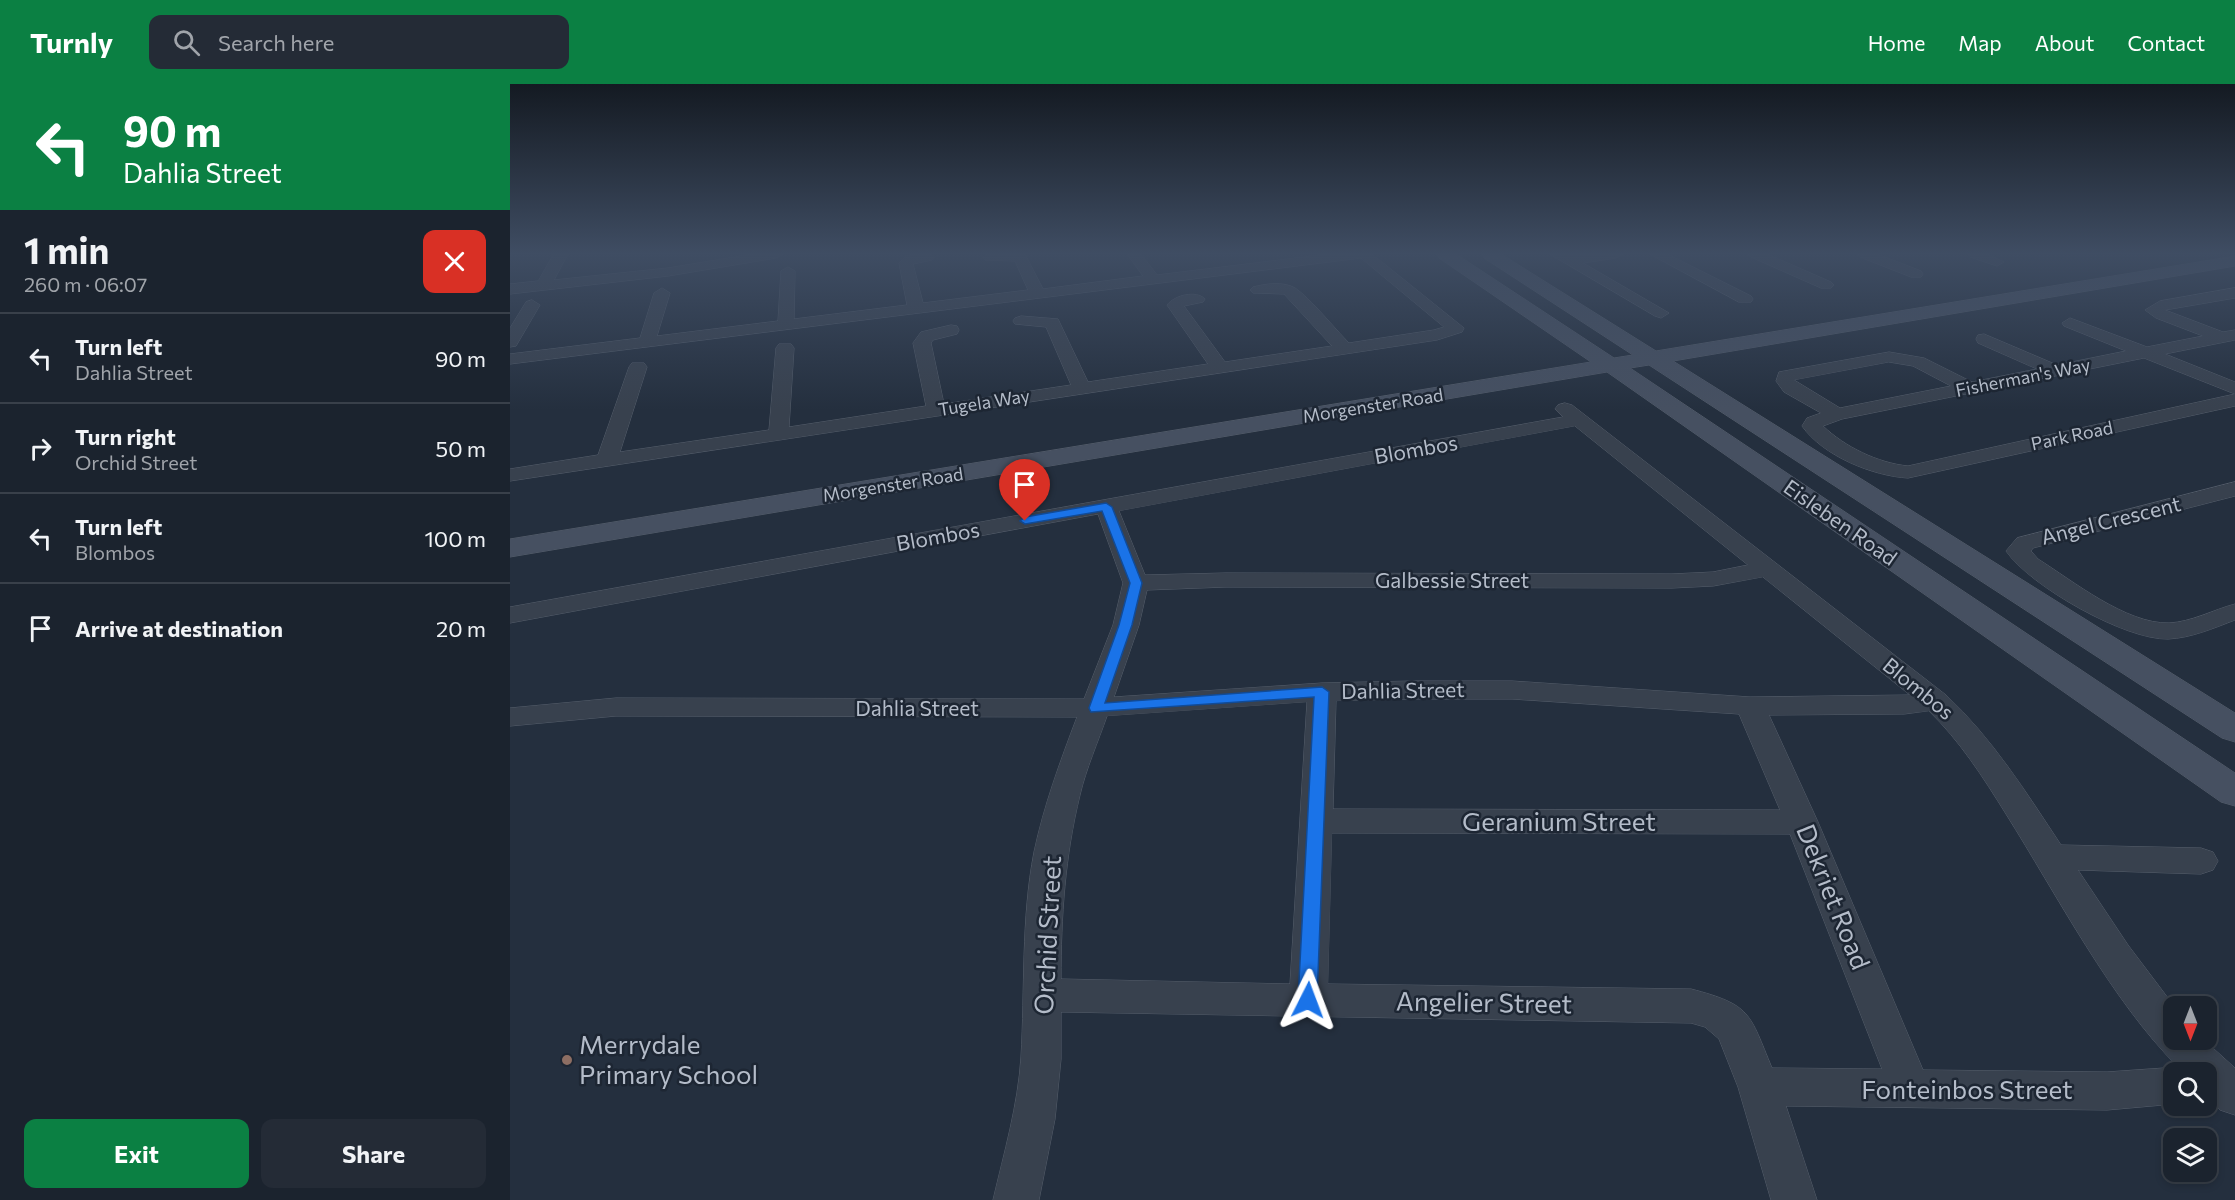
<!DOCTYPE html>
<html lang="en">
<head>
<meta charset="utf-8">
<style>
	body { margin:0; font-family:Commissioner,sans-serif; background:#242b36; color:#f1f3f6; height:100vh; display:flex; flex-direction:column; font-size:22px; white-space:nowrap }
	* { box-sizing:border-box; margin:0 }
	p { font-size:20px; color:#a0a4aa }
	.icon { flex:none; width:33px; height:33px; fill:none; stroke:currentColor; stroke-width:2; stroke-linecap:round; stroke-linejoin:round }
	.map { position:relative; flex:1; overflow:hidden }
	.drawer { display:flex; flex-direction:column; background:#1b232e; width:510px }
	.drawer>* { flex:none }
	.top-card { background:#0b8043; color:#fff; overflow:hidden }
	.needle { width:39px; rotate:180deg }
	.tools { position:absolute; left:1653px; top:912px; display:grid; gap:12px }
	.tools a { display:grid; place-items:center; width:54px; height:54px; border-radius:12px; background:#1b232e; box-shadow:0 3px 9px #0003,0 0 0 2px #39404a; font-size:30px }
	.pin { position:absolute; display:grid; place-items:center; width:51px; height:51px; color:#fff; margin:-62px -26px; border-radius:50% 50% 50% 0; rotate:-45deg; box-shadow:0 0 6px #0007 }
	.pin .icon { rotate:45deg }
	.me { position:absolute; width:66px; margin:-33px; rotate:3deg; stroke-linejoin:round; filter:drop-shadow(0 0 4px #0008) }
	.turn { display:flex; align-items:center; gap:21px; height:126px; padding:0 24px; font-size:27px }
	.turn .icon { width:78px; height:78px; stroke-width:2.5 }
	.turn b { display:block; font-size:42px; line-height:51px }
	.round { display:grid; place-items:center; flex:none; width:63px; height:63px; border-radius:12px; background:#242b36 }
	.overview { display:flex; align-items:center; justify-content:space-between; height:102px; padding:0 24px }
	h1 { font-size:36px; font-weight:700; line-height:45px }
	.cta { display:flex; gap:12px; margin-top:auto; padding:12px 24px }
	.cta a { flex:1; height:69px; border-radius:12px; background:#0b8043; color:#fff; font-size:24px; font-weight:700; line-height:69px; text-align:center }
	.cta a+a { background:#242b36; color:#f1f3f6 }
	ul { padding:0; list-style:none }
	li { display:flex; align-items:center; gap:18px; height:90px; padding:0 24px; border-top:2px solid #39404a }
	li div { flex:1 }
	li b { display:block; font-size:22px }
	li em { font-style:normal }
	header { display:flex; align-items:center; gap:36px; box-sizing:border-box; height:84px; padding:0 30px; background:#0b8043; color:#fff }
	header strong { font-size:28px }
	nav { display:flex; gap:33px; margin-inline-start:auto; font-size:21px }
	.search { width:420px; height:54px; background:#242b36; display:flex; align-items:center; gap:15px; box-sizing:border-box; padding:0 21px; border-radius:12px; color:#a0a4aa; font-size:22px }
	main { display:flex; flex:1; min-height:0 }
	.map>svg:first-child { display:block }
</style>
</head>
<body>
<header>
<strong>Turnly</strong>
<div class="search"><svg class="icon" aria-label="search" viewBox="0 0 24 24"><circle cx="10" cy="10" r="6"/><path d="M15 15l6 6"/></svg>Search here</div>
<nav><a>Home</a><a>Map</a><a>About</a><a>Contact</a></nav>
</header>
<main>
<section class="drawer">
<div class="top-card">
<div class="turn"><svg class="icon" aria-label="left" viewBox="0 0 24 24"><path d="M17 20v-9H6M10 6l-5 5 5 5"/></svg><div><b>90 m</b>Dahlia Street</div></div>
</div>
<div class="overview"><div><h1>1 min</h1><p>260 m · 06:07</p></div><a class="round" style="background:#d93025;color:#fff"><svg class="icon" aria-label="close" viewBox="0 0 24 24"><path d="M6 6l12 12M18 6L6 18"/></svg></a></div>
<ul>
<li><svg class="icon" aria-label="left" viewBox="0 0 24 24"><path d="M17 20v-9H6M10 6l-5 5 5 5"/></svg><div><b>Turn left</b><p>Dahlia Street</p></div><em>90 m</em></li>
<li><svg class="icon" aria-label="right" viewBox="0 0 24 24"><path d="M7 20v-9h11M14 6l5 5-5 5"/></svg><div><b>Turn right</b><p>Orchid Street</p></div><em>50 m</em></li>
<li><svg class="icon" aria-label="left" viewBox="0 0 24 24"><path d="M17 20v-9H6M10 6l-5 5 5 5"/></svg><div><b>Turn left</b><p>Blombos</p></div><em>100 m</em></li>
<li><svg class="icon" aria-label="arrive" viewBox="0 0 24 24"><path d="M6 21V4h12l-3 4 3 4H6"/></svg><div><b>Arrive at destination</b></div><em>20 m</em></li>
</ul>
<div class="cta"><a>Exit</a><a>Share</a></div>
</section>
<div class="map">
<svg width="1725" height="1116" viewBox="0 0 1725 1116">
	<rect width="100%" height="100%" fill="#242f3e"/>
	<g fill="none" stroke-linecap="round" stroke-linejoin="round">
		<!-- street casing -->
		<g stroke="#565f6c" stroke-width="1">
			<g id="street">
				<path d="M44 170H58L44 196 158 184 243 170H273L266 174 158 192 0 210V200L28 197Z"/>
				<path d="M410 170H421L424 173 422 176 403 180 413 219 518 206 505 177 475 176 473 173 476 170H515L533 205 633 192 617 170H631L647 191 819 170H862L954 244 952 248 927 256 0 397V385L88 371 119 283 122 279H134L137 283 110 368 259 346 266 264 269 260H281L284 264 279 343 416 322 403 259 411 248 441 241 447 242 449 246 447 250 423 256 421 259 434 320 561 301 536 243 505 240 503 237 505 234 511 232 548 235 578 298 698 280 657 221C665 211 686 206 695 215L693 218 674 222 715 278 822 262 774 210 743 209 740 206 743 203C755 200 773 197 785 204 800 214 825 245 839 259L924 246 934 243 851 174 0 280V270L130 254 144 209 152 204 160 209 147 252 268 237 271 187 278 183 285 187 284 235 397 221 389 179 396 172Z"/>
				<path d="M1040 170H1113L1106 174 1073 179 1159 229 1151 234 1145 232Z"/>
				<path d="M1140 170H1157L1241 212 1243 215 1241 218H1229Z"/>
				<path d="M1239 170H1257L1321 198 1324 201 1321 204H1311L1241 173Z"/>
				<path d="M1348 170H1367L1411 187 1413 190 1411 193H1401L1350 173Z"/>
				<path d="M1458 170H1477L1494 178 1487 182 1460 173Z"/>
				<path d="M1725 204V214L1655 226 1713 248 1725 246V256L1655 270 1725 298V310L1634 274 1332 335 1313 342C1335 363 1368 379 1398 382L1725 310V322L1398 394C1363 392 1313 372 1292 342L1297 334 1311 329 1274 308 1266 297 1269 288 1379 268 1414 274 1462 298 1527 285 1468 259 1466 255 1468 251 1474 250 1547 281 1616 267 1554 242 1552 239 1560 234 1637 263 1693 252 1646 234 1635 226 1650 217ZM1379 278 1403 282 1441 302 1330 324 1284 296Z"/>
				<path d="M22 216 30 221 6 262 0 263V244L16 218Z"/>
				<path d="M1055 319 1062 321 1436 611C1482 654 1516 708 1551 761L1691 764 1703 768 1708 777 1703 786 1691 790 1568 786 1618 861 1664 922V956H1694L1725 984V1031L1710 1026 1696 1012V988H1664V1020L1597 1026 1276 1022 1307 1116H1261L1228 1003 1209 955 1195 943 1181 939 551 928V975L545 1035 529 1116H483C494 1069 508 1021 511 973 515 905 511 835 524 768 534 721 550 678 567 633L106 632 0 642V624L106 614 574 615 603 541 613 499 588 430 0 539V523L1053 333 1045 325 1048 321ZM1065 342 1238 481 1203 488 1162 490 716 489 635 491 609 427ZM1253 493 1400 611 1240 613 1002 597H903L812 599 604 613 629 541 637 506 716 503 1162 504 1203 502ZM903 615H1002L1229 630 1270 726 823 725 826 617ZM797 618 780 900 551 895C551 833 555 772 570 711 576 685 588 658 597 632ZM1419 627C1450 657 1473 693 1496 730 1547 811 1601 916 1668 983L1597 988 1413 986 1308 738 1259 631 1394 630ZM822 749 1280 750 1372 985 1262 984C1239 929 1242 921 1181 905L818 900Z"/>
				<path d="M1725 398V412L1523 464 1521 467 1528 475C1563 497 1616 540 1659 539 1681 538 1703 526 1725 520V536C1704 544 1681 554 1658 555 1615 556 1520 502 1496 467L1507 454Z"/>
			</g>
		</g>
		<!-- secondary casing -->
		<g stroke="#565f6c" stroke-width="1">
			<path id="secondary" d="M927 170H946L1104 274 1123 271 974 174 972 170H991L1146 267 1725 172V182L1163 277 1725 629V658L1712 654 1139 281 1120 284 1725 689V722L1711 718 1097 288 0 473V455L1081 278 929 174Z"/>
		</g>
		<!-- street -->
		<use href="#street" fill="#38414e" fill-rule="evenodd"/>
		<!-- secondary -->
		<use href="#secondary" fill="#465061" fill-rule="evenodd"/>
	</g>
	<!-- sky -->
	<linearGradient id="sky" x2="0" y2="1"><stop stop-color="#141a22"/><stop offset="0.52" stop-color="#3f4d63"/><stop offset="1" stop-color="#3f4d63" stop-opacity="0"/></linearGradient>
	<rect width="1725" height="326" fill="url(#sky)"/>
	<!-- route -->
	<path fill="#1a73e8" stroke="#114b97" stroke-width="1.5" d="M596 419 602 423 632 499 622 541 595 619 812 603 819 608 807 916 805 922 798 925 791 922 788 916 804 613 581 628 579 624 609 541 620 499 592 427 515 440 510 437 515 433Z"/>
	<!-- markers -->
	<circle fill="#8d6e63" stroke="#1d2633" stroke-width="2" cx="57" cy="976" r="6"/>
	<g text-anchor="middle" stroke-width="5" stroke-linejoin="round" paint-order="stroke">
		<!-- far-street labels -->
		<g font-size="18" fill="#b4bcc9" stroke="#1d2633">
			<text transform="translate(1513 294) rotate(-11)" y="6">Fisherman's Way</text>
			<text transform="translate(474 319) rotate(-9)" y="6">Tugela Way</text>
			<text transform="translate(863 322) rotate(-9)" y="6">Morgenster Road</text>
			<text transform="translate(1562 352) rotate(-12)" y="6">Park Road</text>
			<text transform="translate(383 401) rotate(-9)" y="6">Morgenster Road</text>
		</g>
		<!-- street labels -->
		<g font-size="21" fill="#b4bcc9" stroke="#1d2633">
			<text transform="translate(906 366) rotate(-10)" y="7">Blombos</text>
			<text transform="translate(1601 437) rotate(-14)" y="7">Angel Crescent</text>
			<text transform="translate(1330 439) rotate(35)" y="7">Eisleben Road</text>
			<text transform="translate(428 453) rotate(-10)" y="7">Blombos</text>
			<text x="942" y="504">Galbessie Street</text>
			<text transform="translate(1408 605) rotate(39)" y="7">Blombos</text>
			<text transform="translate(893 607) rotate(-1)" y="7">Dahlia Street</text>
			<text x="407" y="632">Dahlia Street</text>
		</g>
		<!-- near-street labels -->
		<g font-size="26" fill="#b4bcc9" stroke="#1d2633">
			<text x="1049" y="747">Geranium Street</text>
			<text transform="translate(1323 813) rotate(68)" y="9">Dekriet Road</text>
			<text transform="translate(538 851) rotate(-87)" y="9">Orchid Street</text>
			<text transform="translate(974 919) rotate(1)" y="9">Angelier Street</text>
			<text x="1457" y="1015">Fonteinbos Street</text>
		</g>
		<!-- near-poi labels -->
		<g font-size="26" fill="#b4bcc9" stroke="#1d2633" text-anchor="start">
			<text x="69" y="970">Merrydale<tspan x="69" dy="30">Primary School</tspan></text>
		</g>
	</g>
</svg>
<div class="tools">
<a><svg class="needle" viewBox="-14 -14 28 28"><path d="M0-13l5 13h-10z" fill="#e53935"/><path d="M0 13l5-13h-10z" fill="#a0a4aa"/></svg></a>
<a><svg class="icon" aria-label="search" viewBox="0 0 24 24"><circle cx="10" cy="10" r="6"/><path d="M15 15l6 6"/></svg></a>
<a><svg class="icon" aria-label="layers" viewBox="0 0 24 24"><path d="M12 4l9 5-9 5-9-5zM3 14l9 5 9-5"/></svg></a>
</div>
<div class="pin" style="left:515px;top:437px;background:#d93025"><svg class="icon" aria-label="arrive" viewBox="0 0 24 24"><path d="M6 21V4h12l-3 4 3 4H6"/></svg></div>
<svg class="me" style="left:798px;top:916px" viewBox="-20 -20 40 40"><path d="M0-17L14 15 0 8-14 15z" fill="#1a73e8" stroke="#fff" stroke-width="4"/></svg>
</div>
</main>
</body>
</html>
